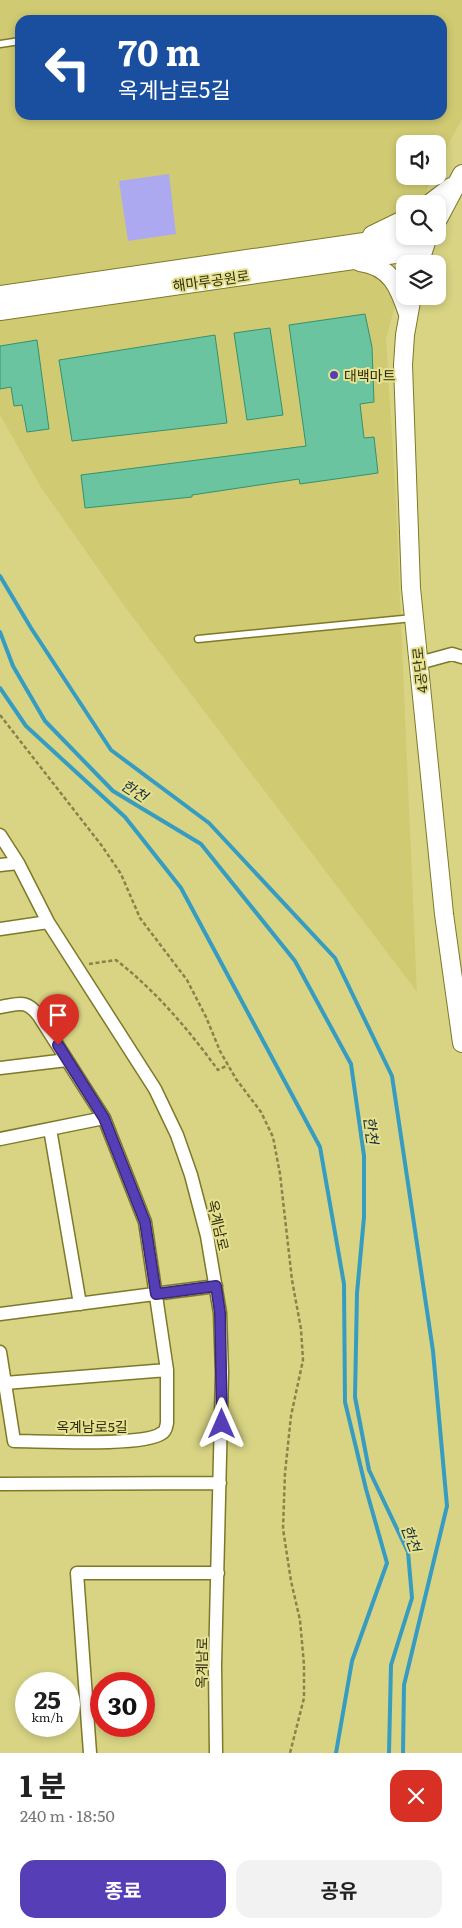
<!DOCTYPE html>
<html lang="ko">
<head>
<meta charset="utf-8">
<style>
	body { margin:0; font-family:Literata,"Noto Sans KR",serif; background:#f2f2f2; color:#222; height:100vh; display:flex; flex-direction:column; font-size:19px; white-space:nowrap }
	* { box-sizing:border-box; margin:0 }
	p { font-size:16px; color:#767676 }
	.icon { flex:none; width:28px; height:28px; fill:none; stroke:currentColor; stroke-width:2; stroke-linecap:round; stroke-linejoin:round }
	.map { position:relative; height:1753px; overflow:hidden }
	.sheet { display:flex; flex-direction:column; background:#fff; flex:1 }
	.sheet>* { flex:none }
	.banner { position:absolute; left:15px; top:15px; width:432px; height:105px; border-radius:15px; box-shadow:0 2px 8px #0003; background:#1a4fa0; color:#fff; overflow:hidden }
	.buttons { position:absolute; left:396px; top:135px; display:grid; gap:10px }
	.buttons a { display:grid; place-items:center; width:50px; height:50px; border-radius:10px; background:#fff; box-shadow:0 2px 8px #0003; font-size:25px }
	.speed { position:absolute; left:15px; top:1672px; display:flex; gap:10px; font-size:25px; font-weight:700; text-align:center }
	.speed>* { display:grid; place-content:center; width:65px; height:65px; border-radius:50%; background:#fff; box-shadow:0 2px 8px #0003; line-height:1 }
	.speed small { font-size:12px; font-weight:400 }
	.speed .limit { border:8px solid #d22; background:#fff; color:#111 }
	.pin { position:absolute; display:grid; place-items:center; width:42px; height:42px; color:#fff; margin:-51px -21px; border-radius:50% 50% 50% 0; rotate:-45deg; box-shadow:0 0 5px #0007 }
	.pin .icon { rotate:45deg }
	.me { position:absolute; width:55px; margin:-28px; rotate:0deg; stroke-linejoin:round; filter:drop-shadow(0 0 4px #0008) }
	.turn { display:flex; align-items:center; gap:18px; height:105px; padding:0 20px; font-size:22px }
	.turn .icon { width:65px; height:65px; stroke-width:2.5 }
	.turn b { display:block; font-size:35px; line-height:42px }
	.round { display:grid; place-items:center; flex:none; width:52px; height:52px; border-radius:15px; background:#f2f2f2 }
	.summary { display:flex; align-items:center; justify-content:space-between; height:85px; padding:0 20px }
	h1 { font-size:30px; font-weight:700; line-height:38px }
	.primary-button { display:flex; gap:10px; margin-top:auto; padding:10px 20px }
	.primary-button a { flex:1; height:58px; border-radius:15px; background:#563fb6; color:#fff; font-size:20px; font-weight:700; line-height:58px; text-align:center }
	.primary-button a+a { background:#f2f2f2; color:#222 }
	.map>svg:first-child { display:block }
	.built { fill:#d0cb72; fill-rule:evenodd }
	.green { fill:#ada9f0 }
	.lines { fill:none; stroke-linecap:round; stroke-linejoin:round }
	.stream { stroke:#369cc1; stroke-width:4 }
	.building { fill:#6ac4a0; stroke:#349170 }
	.lane-casing { stroke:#7e7927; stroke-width:9 }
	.street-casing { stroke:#7e7927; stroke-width:15 }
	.secondary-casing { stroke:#7e7927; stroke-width:20 }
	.path { stroke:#87844a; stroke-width:2.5; stroke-dasharray:4 2.5; stroke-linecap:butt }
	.lane { stroke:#fff; stroke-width:6 }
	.street { stroke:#fff; stroke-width:12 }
	.secondary { stroke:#fff; stroke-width:18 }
	.route-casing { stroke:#382976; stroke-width:12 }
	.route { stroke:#563fb6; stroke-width:9 }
	.poi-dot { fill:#563fb6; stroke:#e5e191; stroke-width:2 }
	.labels { text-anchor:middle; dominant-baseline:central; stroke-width:4; stroke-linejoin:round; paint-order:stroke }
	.street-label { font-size:14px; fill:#302e0c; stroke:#e5e191 }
	.poi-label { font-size:14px; fill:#302e0c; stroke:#e5e191; text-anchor:start }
	.water-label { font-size:15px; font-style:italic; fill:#1a3039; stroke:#e5e191 }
</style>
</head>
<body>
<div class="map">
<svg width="462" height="1753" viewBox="0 0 462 1753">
	<rect width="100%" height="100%" fill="#d8d484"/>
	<!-- built -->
	<path class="built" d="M0,0H462V119L438,164V144H405V176H431L423,204H405V236H414L407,264H405V270L386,339L395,482L417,992L125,607L40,486L0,415ZM20,20H442V115H20Z"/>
	<!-- green -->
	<path class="green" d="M169,174L176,234L128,241L119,181Z"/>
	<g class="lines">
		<!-- stream -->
		<path class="stream" d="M0,576L31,628L111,750L209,823L335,958L392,1076L433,1351L447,1506L404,1685L403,1753
			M0,632L13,666L45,721L113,791L201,844L295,961L351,1064L364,1156V1217L357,1293L355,1397L369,1470L408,1552L412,1598L391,1665L389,1753
			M0,688L26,726L125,817L181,888L320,1147L344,1284L345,1402L366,1489L387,1563L352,1661L336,1753"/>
	</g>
	<!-- building -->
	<path class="building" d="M365,314L372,347L374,402L360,404L364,438L374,437L378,473L300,484L299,479L192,495V497L85,508L81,475L306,446L289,325Z
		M270,328L283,415L247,420L234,333Z
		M215,335L227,423L72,441L59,360Z
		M37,340L49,429L27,432L22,405L14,406L11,387L0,389V346Z"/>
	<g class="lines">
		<!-- lane casing -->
		<g class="lane-casing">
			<path id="lane" d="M0,44L20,41
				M198,639L413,618"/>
		</g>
		<!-- street casing -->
		<g class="street-casing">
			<path id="street" d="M419,663L452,654L462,657
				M0,835L18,863L48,922L155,1089L177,1135L191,1175L207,1236L220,1313L222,1373L215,1665L216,1753
				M0,865L18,863
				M0,929L48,922
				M0,1007C20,1004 26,999 39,1016L104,1118L145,1222L167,1370V1423C166,1427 166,1431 162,1433C145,1447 41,1441 14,1441L0,1352
				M0,1068L67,1060
				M50,1129L80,1304
				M0,1139L104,1118
				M0,1314L216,1286
				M5,1383L167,1370
				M0,1484L220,1483
				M90,1753L77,1573H218"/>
		</g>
		<!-- secondary casing -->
		<g class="secondary-casing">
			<path id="secondary" d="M429,204L451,187
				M438,219L462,174
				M372,235L405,219
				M360,262C391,266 399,287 408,314
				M419,264L428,236
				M0,295L405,236
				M412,296L405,335L403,365L411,588L444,914L462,1043
				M0,311L423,250"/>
		</g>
		<!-- path -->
		<path class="path" d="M0,715L102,846L121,874L140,918L187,980L206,1017L220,1051L236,1079L261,1112L273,1137L280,1174L292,1280L301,1329L303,1360L291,1416L285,1473L283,1529L291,1581L300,1620L304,1665V1698L290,1753
			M89,964L116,960C156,991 188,1029 218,1070L228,1065"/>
		<!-- lane -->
		<use href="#lane" class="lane"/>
		<!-- street -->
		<use href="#street" class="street"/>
		<!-- secondary -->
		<use href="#secondary" class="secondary"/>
	</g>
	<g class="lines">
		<!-- route casing -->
		<g class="route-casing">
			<path id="route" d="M58,1045L104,1118L145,1222L156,1294L216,1286L220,1313L222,1424"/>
		</g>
		<!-- route -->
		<use href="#route" class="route"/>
	</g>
	<!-- markers -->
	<circle class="poi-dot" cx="334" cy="375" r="5"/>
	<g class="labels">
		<!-- street labels -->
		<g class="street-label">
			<text transform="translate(211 280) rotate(-8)">해마루공원로</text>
			<text transform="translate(419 670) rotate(-96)">4공단로</text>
			<text transform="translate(219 1225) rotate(77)">옥계남로</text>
			<text x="92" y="1426">옥계남로5길</text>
			<text transform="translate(201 1663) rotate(-89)">옥계남로</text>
		</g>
		<!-- poi labels -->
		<g class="poi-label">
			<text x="344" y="375">대백마트</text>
		</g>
		<!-- water labels -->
		<g class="water-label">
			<text transform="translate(135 790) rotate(32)">한천</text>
			<text transform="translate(372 1130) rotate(82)">한천</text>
			<text transform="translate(412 1538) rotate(69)">한천</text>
		</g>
	</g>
</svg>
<div class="buttons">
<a><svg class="icon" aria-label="sound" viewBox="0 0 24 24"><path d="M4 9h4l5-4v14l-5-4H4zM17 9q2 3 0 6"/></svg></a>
<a><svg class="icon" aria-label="search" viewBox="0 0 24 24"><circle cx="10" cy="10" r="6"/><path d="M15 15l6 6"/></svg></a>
<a><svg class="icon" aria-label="layers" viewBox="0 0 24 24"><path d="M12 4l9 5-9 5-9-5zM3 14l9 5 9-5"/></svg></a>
</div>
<div class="speed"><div>25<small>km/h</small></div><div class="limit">30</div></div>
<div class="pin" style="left:58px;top:1045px;background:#d93025"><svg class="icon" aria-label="arrive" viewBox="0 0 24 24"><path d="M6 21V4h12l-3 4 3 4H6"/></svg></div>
<svg class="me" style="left:222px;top:1424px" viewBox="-20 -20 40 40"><path d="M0-17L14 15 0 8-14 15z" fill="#563fb6" stroke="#fff" stroke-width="4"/></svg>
<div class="banner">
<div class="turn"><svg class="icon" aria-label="left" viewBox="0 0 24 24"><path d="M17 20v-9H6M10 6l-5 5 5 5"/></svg><div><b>70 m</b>옥계남로5길</div></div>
</div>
</div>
<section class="sheet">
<div class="summary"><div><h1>1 분</h1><p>240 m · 18:50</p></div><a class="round" style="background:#d93025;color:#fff"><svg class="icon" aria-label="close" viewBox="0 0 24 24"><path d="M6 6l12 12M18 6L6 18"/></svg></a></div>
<div class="primary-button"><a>종료</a><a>공유</a></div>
</section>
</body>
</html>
